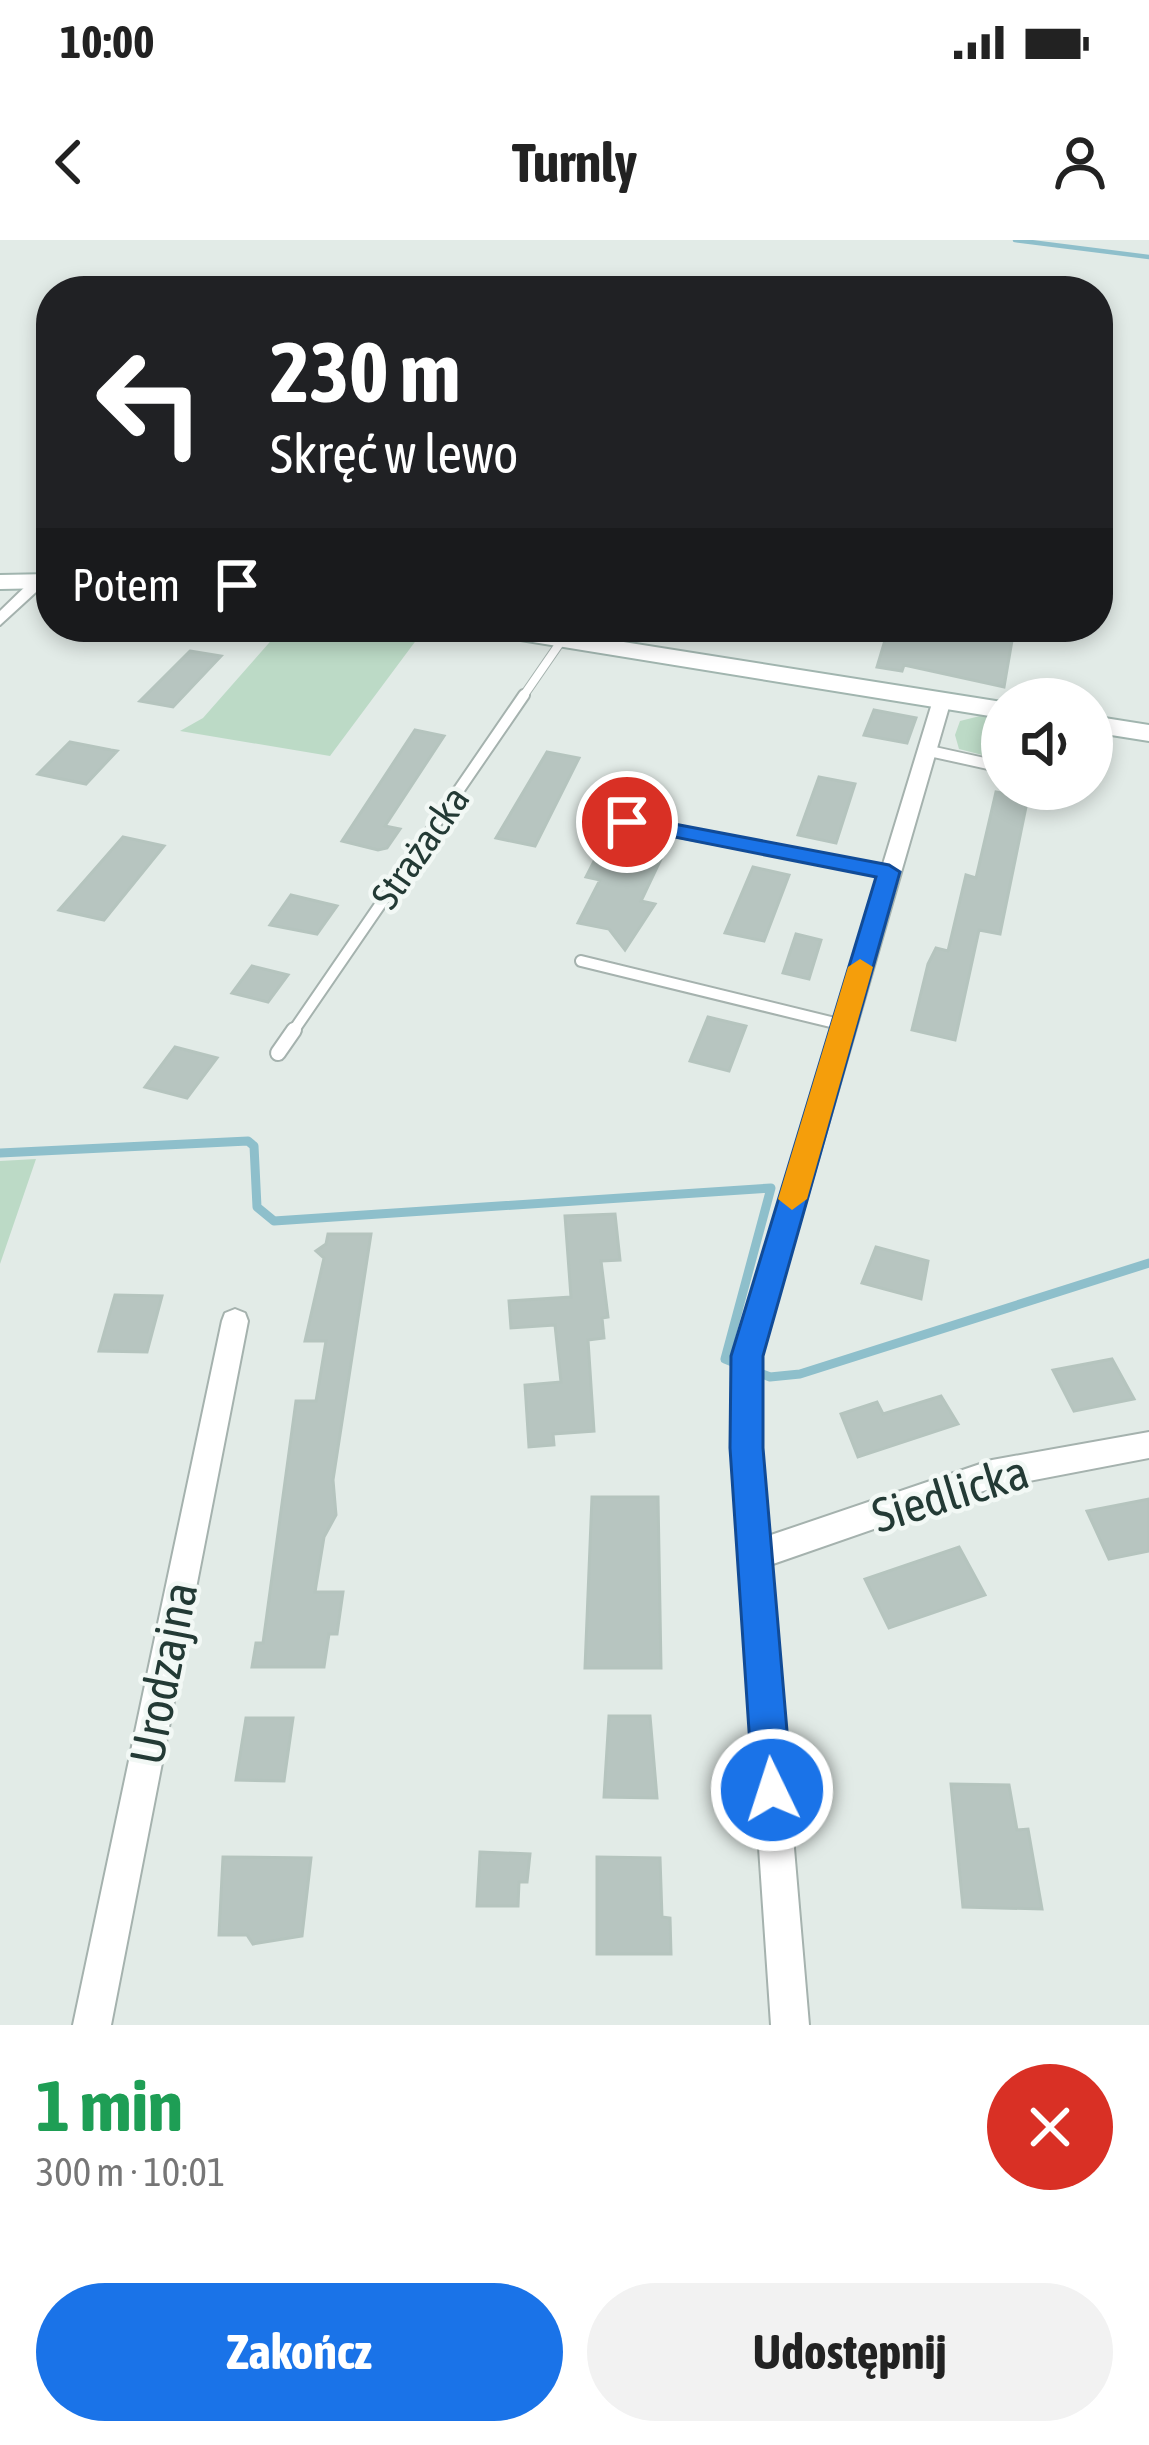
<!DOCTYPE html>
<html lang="pl">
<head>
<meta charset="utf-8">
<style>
	body { margin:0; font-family:"Asap Condensed",sans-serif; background:#f2f2f2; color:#222; height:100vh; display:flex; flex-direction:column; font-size:45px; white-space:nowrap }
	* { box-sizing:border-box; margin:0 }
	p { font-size:39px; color:#767676 }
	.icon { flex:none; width:66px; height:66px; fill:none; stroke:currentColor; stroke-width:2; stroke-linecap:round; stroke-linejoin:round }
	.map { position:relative; height:1785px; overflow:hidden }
	.side { display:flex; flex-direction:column; background:#fff; flex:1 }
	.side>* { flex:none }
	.hud { position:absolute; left:36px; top:36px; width:1077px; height:366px; border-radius:48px; box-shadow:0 6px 18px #0003; background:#202124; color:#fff; overflow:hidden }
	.controls { position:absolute; left:981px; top:438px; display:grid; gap:24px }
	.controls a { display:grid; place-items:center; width:132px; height:132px; border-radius:50%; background:#fff; box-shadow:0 6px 18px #0003; font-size:60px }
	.pin { position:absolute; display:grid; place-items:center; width:102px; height:102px; color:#fff; margin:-51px; border:6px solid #fff; border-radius:50%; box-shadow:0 3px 12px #0007 }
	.me { position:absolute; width:132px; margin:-66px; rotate:356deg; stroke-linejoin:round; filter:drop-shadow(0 0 9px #0008) }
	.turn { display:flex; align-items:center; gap:42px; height:252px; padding:0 36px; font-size:54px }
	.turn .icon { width:156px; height:156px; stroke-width:2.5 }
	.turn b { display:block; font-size:84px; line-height:102px }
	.then { display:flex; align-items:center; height:114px; padding:0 36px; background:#0003; gap:24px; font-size:45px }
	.round { display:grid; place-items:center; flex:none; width:126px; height:126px; border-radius:63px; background:#f2f2f2 }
	.summary { display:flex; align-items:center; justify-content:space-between; height:204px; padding:0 36px }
	h1 { font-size:72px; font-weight:700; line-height:90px; color:#1e9e55 }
	.cta { display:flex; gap:24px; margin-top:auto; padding:24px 36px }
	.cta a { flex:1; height:138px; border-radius:72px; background:#1a73e8; color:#fff; font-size:48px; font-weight:700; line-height:138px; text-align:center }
	.cta a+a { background:#f2f2f2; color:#222 }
	.status { display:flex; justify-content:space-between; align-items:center; height:84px; padding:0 60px; background:#fff; direction:ltr }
	.status svg { height:33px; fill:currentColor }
	header { display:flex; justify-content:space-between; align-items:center; height:156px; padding:0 36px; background:#fff; font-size:54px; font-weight:700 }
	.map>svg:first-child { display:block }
	.green { fill:#bcdac6 }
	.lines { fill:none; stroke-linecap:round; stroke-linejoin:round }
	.stream-far1 { stroke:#8ebfcb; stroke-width:4.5 }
	.stream { stroke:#8ebfcb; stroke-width:9 }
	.building { fill:#b7c5c0; stroke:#b5c4be; stroke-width:3 }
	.lane-far2-casing { stroke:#a5b2ae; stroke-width:10 }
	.lane-far1-casing { stroke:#a5b2ae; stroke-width:14 }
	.lane-casing { stroke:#a5b2ae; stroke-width:18 }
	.street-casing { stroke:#a5b2ae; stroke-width:4 }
	.secondary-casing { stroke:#a1b5af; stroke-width:4 }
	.lane-far2 { stroke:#fff; stroke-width:8 }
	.lane-far1 { stroke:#fff; stroke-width:10 }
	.lane { stroke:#fff; stroke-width:14 }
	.street { fill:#fff; fill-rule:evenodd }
	.secondary { fill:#fff; fill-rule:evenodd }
	.route { fill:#1a73e8; stroke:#114b97; stroke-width:3 }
	.slow { fill:#f59e0b }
	.labels { text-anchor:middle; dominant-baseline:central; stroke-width:9; stroke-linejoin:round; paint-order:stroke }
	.street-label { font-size:39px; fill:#233a35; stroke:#f2f8f5 }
	.near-street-label { font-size:48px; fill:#233a35; stroke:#f2f8f5 }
</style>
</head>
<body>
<div class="status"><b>10:00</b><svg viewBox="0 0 49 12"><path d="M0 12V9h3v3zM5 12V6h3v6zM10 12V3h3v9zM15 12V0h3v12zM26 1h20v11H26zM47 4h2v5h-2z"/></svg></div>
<header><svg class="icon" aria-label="back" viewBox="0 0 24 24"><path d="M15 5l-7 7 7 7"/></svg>Turnly<svg class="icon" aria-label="person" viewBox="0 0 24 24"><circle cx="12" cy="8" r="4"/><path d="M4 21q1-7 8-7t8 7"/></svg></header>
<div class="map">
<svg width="1149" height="1785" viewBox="0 0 1149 1785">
	<rect width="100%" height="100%" fill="#e2ebe7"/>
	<!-- green -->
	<path class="green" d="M283,387H426L330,516L180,491L203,478Z
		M980,476L1002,479V520L959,509L955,495L960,481Z
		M36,919L0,1024V921Z"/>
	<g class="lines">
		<!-- stream-far1 -->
		<path class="stream-far1" d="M1015,0L1149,17"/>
		<!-- stream -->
		<path class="stream" d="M0,913L248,901L254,906L257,967L274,981L771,948L725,1119L770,1137L800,1134L1149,1023"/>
	</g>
	<!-- building -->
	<path class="building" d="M889,387L1014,389L1004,447L904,425L902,431L877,427Z
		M190,411L221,416L173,467L140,461Z
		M874,470L916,478L907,503L864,495Z
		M415,490L444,496L385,586L400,589L387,608L378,610L342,601Z
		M70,502L111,510L117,511L86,544L38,534Z
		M547,512L579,518L535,606L496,598Z
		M819,537L855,544L836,603L798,595Z
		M996,552L1028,557L1000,694L979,690L955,800L912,790L928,724L936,708L948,711L966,635L976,638Z
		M123,597L164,606L104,680L59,670Z
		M605,600L658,610L655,617L661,619L641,661L655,664L625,710L609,689L578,683L600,640L586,637Z
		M753,627L789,635L764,701L725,693Z
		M291,655L337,666L317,694L270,685Z
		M796,694L821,700L809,739L783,733Z
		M252,726L288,735L268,762L232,753Z
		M708,777L746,786L729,831L690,821Z
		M175,807L217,818L187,858L145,847Z
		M615,974L620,1020L601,1021L608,1077L602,1078L604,1098L588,1100L594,1191L553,1194L554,1205L529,1207L525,1145L561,1142L555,1085L511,1088L509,1061L571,1057L565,976Z
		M328,994H371L333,1240L336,1275L324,1297L315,1352H343L337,1394H329L324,1427H252L256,1403H263L296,1161H316L326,1101H305L324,1018L316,1011L326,1004Z
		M876,1007L928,1021L921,1059L862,1043Z
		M115,1055L162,1056L147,1112L99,1111Z
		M1112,1119L1134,1159L1074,1171L1053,1130Z
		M941,1156L958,1184L858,1217L841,1174L877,1162L883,1174Z
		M592,1257H658L661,1428H585Z
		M1149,1259V1311L1109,1319L1087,1271Z
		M959,1307L985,1355L889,1388L865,1339Z
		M609,1476H650L657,1558L604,1557Z
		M246,1478H293L284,1541L236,1540Z
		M951,1544L1009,1545L1017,1590L1028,1589L1042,1669L963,1667Z
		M480,1612L530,1614L527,1642H519L518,1666H477Z
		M223,1617L311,1618L302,1696L253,1704L247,1695H219Z
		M597,1617L660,1618L662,1677L670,1678L671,1714H597Z"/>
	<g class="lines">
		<!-- lane-far2 casing -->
		<g class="lane-far2-casing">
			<path id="lane-far2" d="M522,458L562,400"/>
		</g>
		<!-- lane-far1 casing -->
		<g class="lane-far1-casing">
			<path id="lane-far1" d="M925,510L1002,527
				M1092,525L1100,485
				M627,582L889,632
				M581,721L843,785
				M292,793L524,455"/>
		</g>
		<!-- lane casing -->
		<g class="lane-casing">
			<path id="lane" d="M278,813L294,790"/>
		</g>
		<!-- street casing -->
		<g class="street-casing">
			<path id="street" d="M33,339L47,342L0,385V371Z
				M942,455L951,460L761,1116L760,1208L768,1296L992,1220L1149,1192V1218L992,1248L770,1325L809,1785H771L732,1208L733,1116L933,460Z
				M235,1069L245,1073L248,1081L111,1785H73L222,1081L225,1073Z"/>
		</g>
		<!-- secondary casing -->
		<g class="secondary-casing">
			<path id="secondary" d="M51,334V348L0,349V335Z
				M471,387H529L1002,462V478L483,394Z
				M1092,476L1149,485V501L1092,492Z"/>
		</g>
		<!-- lane-far2 -->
		<use href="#lane-far2" class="lane-far2"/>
		<!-- lane-far1 -->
		<use href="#lane-far1" class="lane-far1"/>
		<!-- lane -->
		<use href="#lane" class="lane"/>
		<!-- street -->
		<use href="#street" class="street"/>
		<!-- secondary -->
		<use href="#secondary" class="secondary"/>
	</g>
	<!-- route -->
	<path class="route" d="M627,575L889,625L900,632L763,1116V1208L792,1550L786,1564L772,1570L758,1564L753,1550L730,1208L731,1116L876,637L619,586L616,582Z"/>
	<!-- slow -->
	<path class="slow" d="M860,719L873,727L807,959L792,970L778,959L848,727Z"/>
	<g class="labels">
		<!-- street labels -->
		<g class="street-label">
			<text transform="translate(420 607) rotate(-55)">Strażacka</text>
		</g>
		<!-- near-street labels -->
		<g class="near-street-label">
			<text transform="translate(950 1253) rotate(-17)">Siedlicka</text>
			<text transform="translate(163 1433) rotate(-79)">Urodzajna</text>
		</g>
	</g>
</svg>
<div class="controls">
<a><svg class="icon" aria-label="sound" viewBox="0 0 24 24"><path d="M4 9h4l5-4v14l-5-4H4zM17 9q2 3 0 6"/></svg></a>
</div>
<div class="pin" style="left:627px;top:582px;background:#d93025"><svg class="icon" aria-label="arrive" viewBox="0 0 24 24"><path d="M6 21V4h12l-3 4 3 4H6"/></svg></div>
<svg class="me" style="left:772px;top:1550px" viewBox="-20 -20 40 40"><circle r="17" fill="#1a73e8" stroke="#fff" stroke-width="3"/><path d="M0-11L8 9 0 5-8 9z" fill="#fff"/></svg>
<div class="hud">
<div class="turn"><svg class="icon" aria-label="left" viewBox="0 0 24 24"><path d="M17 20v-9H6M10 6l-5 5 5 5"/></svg><div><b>230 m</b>Skręć w lewo</div></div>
<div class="then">Potem<svg class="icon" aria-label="arrive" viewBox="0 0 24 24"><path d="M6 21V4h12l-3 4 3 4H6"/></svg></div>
</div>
</div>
<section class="side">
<div class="summary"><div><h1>1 min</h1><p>300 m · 10:01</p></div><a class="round" style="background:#d93025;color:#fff"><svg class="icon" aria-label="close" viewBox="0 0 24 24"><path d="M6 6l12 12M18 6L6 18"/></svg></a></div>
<div class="cta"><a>Zakończ</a><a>Udostępnij</a></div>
</section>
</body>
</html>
